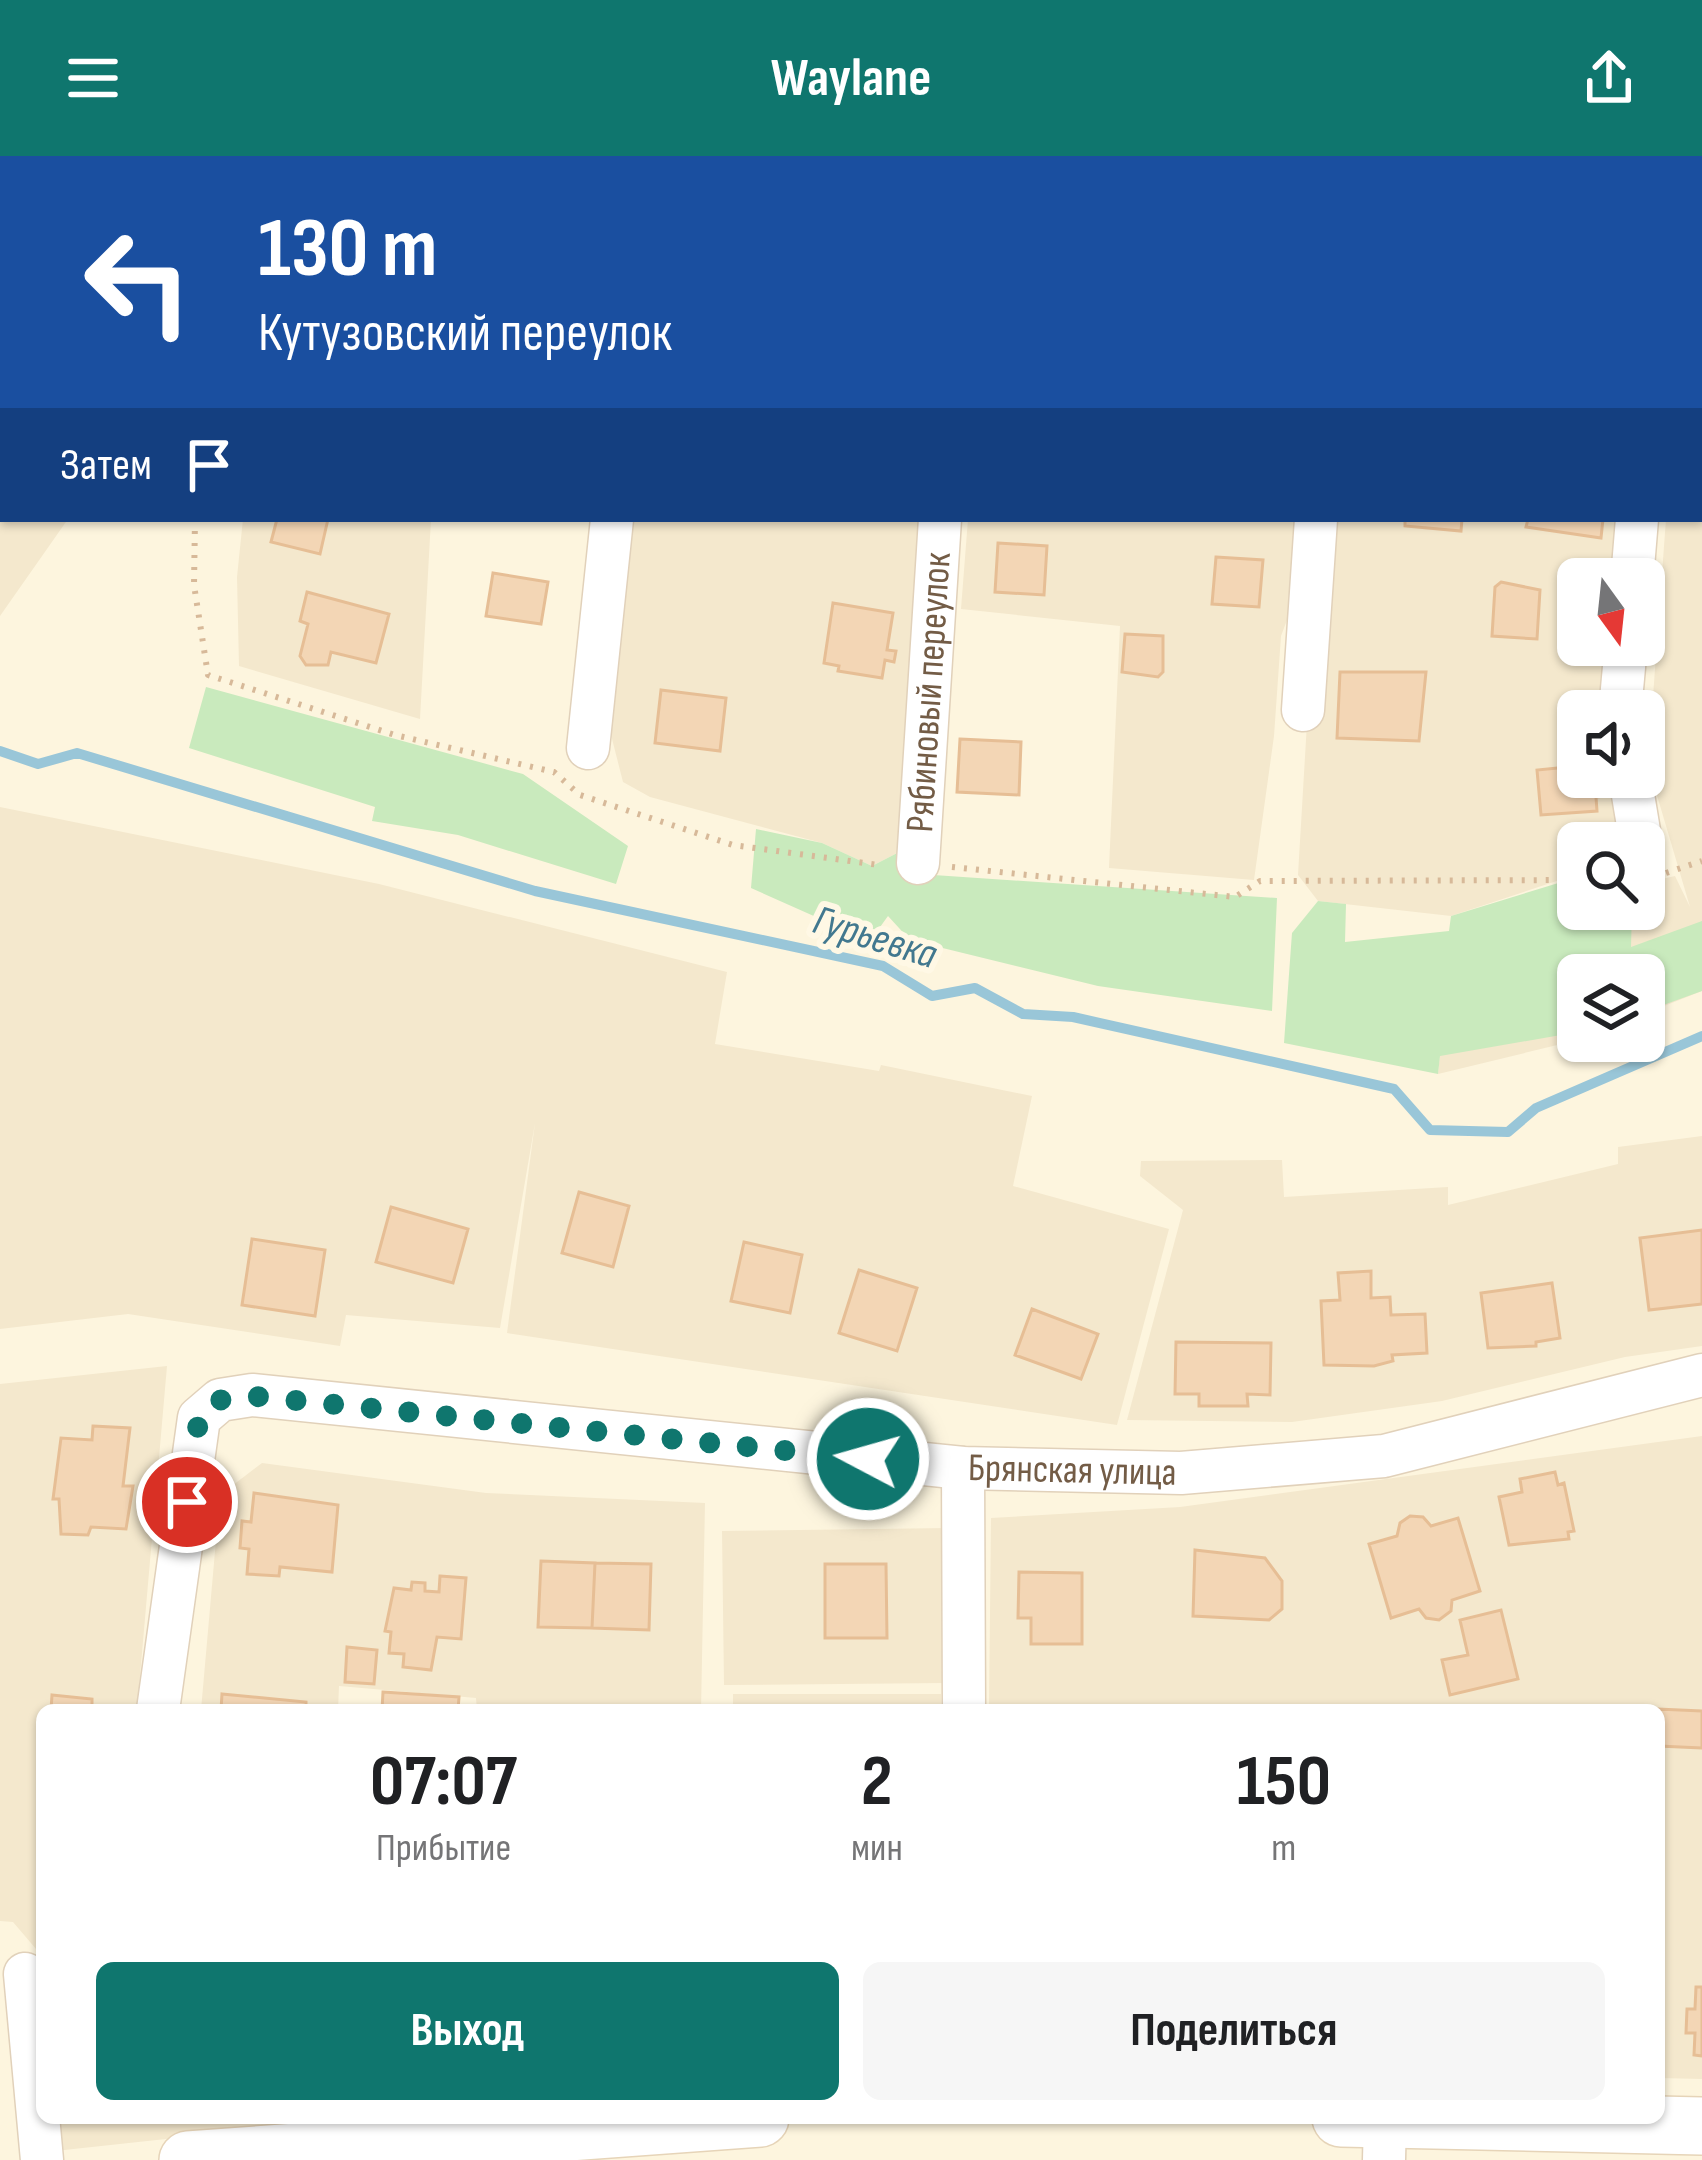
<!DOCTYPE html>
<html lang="ru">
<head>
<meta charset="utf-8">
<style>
	body { margin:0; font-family:"Sofia Sans Condensed",sans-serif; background:#f6f6f6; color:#202124; height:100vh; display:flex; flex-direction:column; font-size:45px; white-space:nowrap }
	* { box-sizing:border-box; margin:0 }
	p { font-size:39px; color:#757577 }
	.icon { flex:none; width:66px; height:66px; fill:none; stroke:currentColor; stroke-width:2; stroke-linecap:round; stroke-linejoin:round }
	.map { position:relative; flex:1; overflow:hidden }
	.sheet { position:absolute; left:36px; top:1548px; width:1629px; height:420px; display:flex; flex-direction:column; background:#fff; border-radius:18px; box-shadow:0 3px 9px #0004 }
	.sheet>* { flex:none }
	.guide { position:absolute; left:0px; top:0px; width:1704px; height:366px; box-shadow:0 3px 9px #0004; background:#1a4fa0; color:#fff; overflow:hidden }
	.needle { width:78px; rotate:165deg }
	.controls { position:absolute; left:1557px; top:402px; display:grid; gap:24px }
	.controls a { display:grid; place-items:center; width:108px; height:108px; border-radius:18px; background:#fff; box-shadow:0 3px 9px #0004; font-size:60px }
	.pin { position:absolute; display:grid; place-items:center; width:102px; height:102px; color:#fff; margin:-51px; border:6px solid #fff; border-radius:50%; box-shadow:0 3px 12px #0007 }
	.me { position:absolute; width:132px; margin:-66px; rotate:276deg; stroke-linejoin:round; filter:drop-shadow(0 0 9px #0008) }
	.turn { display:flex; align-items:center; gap:42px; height:252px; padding:0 60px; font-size:54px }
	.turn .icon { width:156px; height:156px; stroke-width:2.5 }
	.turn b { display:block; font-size:84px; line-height:102px }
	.then { display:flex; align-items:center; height:114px; padding:0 60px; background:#0003; gap:24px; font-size:45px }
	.eta { display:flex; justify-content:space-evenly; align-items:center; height:204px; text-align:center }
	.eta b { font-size:72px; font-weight:700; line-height:84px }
	.cta { display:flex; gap:24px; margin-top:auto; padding:24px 60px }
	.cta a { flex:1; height:138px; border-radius:18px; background:#0f766e; color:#fff; font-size:48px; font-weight:700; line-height:138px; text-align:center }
	.cta a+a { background:#f6f6f6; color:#202124 }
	header { display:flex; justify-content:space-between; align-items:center; height:156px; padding:0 60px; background:#0f766e; color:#fff; font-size:54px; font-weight:700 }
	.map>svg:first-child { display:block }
	.residential { fill:#f4e8cd }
	.green { fill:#c9eabd }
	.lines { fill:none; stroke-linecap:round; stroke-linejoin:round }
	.stream { stroke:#99c6d8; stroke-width:10 }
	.building { fill:#f3d6b5; stroke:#e6be95; stroke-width:3 }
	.street-casing { stroke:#e1d1ba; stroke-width:45 }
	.secondary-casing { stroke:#e6d4b8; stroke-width:60 }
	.path { stroke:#d7b999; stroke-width:6; stroke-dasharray:3 9; stroke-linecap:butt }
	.street { stroke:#fff; stroke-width:42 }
	.secondary { stroke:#fff; stroke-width:57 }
	.route { stroke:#0f766e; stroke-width:21; stroke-dasharray:0 37.8 }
	.labels { text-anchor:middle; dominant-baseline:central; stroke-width:12; stroke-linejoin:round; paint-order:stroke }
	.street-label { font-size:39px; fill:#735c46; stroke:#fff8e5 }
	.water-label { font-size:42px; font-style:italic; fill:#42788f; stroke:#fff8e5 }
</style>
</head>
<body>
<header><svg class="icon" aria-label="menu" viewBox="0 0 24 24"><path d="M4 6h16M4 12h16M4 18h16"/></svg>Waylane<svg class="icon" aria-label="share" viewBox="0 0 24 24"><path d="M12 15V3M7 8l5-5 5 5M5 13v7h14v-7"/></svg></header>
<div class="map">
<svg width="1702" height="2004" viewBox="0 0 1702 2004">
	<rect width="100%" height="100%" fill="#fdf5de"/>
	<!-- residential -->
	<path class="residential" d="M302,0H622L302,3Z
		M992,0H1322L991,3Z
		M0,24H3V363H68L0,460Z
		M1702,293V835L1644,858V819H1578V884L1438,918L1446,839L1622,753H1644V727L1675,720L1690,751L1648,609L1666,363H1701Z
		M243,363H431L420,563L239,510L237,421Z
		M626,363H943L909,691L872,710L822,687L650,641L623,626L609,571Z
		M968,363H1638L1633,423H1578V489H1629L1625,555H1578V621H1628L1632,687H1578V718L1451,760L1318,745L1298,719L1318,381L1281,480L1274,580L1254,724L1109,712L1120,470L961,453Z
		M0,651L379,728L727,816L715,888L879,915L881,909L1032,940L1013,1030L1169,1073L1117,1269L507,1177L535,967L500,1172L346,1159L340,1190L128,1158L0,1173Z
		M1702,980V1190L1625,1201L1442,1245L1292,1266L1127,1264L1183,1054L1140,1020L1141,1005L1282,1004L1284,1041L1448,1031V1049L1618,1008V991Z
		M167,1210L137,1554H42V1800L13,1766L0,1765V1228Z
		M1702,1280V1923L1659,1922V1554H989L991,1362L1180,1351Z
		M262,1307L486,1337L705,1347L701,1554H477L476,1542L339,1530L338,1554H201L220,1339Z
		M948,1372L945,1527L724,1529L722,1375Z
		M733,1538H941V1554H733Z
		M53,1962H359L55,1995Z"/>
	<!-- green -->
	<path class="green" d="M206,531L523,618L628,690L616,728L458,679L372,665L375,651L189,592Z
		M756,673L822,687L872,710L909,691L919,718L1277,742L1272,855L1098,830L910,784L888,760L870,785L751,732Z
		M1578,721V753H1632L1631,791L1702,765V835L1644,856V819H1578V876L1440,900L1438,918L1284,887L1292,777L1318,745L1346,748L1345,786L1449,775L1451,760Z"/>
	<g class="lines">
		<!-- stream -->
		<path class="stream" d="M0,595L38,608L77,597L535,735L883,810L932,840L975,832L1023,858L1073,861L1394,933L1430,974L1508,976L1536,952L1702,880"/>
	</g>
	<!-- building -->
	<path class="building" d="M277,363H328L320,398L271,386Z
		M1405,363H1462L1461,375L1405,370Z
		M1528,363H1603L1601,382L1526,371Z
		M998,387L1047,390L1044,439L995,436Z
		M1216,401L1263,404L1259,451L1212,448Z
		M493,417L548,426L541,468L486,460Z
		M1501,426L1540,434L1537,483L1492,480L1495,431Z
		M307,436L389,458L376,507L331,496L328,509H306L300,500L308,468L300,465Z
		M833,447L893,457L887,494L896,495L894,506L885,504L882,522L838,515L839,510L824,507Z
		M1125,478L1163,480V516L1158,521L1122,516Z
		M1340,516H1426L1419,585L1337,582Z
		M661,534L726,542L720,595L655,587Z
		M960,583L1021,586L1019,639L957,636Z
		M1578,610V621L1604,627L1606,640L1596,641L1597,655L1541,659L1537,614Z
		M579,1036L629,1050L613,1111L562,1097Z
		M391,1051L468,1073L453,1127L376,1106Z
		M1702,1074V1148L1649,1154L1640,1082Z
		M252,1083L325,1094L315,1160L242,1149Z
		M744,1086L802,1099L790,1157L731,1145Z
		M859,1114L917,1132L897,1195L839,1177Z
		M1371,1115V1142L1390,1141L1391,1159L1425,1158L1427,1197L1392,1199L1393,1205L1374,1210L1324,1209L1321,1145L1340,1144L1338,1117Z
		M1552,1127L1560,1182L1536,1186V1190L1488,1192L1481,1137Z
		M1032,1153L1098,1178L1081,1223L1015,1199Z
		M1176,1186L1271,1187L1270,1239L1247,1238L1248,1250H1199V1238H1175Z
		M93,1270L130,1272L123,1330H133L126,1373L91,1371L88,1379L61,1378L59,1343H53L61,1282L92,1284Z
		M1555,1316L1558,1329L1564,1327L1574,1375L1568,1376L1569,1383L1509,1389L1499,1341L1522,1336L1520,1323Z
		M254,1337L338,1349L332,1416L280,1411L279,1420L247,1418L249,1393L240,1392L242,1365L251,1366Z
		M1410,1360L1423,1361L1431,1370L1458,1362L1480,1435L1452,1444L1451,1455L1439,1464L1426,1462L1419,1453L1391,1462L1369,1388L1397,1380L1400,1367Z
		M1195,1394L1265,1402L1282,1425V1453L1269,1464L1193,1460Z
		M541,1405L595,1407L592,1472L538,1471Z
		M595,1407L651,1408L649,1474L592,1472Z
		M825,1408H886L887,1482H825Z
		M1019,1416L1082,1417V1488H1031V1462H1018Z
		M440,1420L466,1422L461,1483L437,1481L431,1514L403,1511L404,1498L389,1497L391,1476L385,1475L394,1432L411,1434L412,1426L425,1427V1435L439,1436Z
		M1501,1454L1518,1523L1450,1539L1442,1504L1468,1499L1460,1464Z
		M347,1491L377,1494L374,1528L345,1526Z
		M383,1536L459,1541L458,1554H382Z
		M222,1538L306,1546V1554H221Z
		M52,1539L92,1543V1552L112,1554H51Z
		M1635,1552L1702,1555V1592L1659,1590V1554Z
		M1696,1831H1702V1900L1694,1899L1695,1877H1686L1687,1853H1695Z"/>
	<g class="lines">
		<!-- street casing -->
		<g class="street-casing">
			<g id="street">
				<path d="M640,3L641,0"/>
				<path d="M976,3L977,0"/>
				<path d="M1353,3L1354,0"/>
				<path d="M1686,3L1687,0"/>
				<path d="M1632,423L1637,363"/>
				<path d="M1303,554L1316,363"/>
				<path d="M1620,555L1626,489"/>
				<path d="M588,592L612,363"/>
				<path d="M1630,621L1641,687"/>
				<path id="s1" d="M918,707L940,363"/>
				<path d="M963,1312L964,1554"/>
				<path id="s2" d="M158,1554L199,1262L220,1244L252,1239L963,1312L1181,1317L1384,1300L1702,1219"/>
				<path d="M25,1818L42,2004"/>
				<path d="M1384,2004L1385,1962"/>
			</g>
		</g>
		<!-- secondary casing -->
		<g class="secondary-casing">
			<path id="secondary" d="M1341,1962L1702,1970
				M188,2004L760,1962"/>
		</g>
		<!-- path -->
		<path class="path" d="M268,3V0
			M195,363L194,429L208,519L395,579L554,616L580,639L733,689L879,709
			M952,711L1235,741L1260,725L1578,724
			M1666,717L1702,705"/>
		<!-- street -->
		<use href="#street" class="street"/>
		<!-- secondary -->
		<use href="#secondary" class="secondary"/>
	</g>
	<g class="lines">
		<!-- route -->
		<path class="route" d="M187,1346L199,1262L220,1244L252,1240L868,1303"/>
	</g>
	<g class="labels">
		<!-- street labels -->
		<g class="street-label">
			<text stroke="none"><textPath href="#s1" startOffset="171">Рябиновый переулок</textPath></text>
			<text stroke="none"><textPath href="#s2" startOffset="1179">Брянская улица</textPath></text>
		</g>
		<!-- water labels -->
		<g class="water-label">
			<text transform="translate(875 782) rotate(17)">Гурьевка</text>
		</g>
	</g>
</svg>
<div class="controls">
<a><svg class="needle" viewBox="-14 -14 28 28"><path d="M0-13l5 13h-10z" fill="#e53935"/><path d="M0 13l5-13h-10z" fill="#757577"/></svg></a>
<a><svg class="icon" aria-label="sound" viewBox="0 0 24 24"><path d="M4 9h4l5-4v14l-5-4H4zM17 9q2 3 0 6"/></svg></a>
<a><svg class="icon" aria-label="search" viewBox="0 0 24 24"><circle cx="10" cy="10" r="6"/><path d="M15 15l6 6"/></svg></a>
<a><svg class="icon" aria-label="layers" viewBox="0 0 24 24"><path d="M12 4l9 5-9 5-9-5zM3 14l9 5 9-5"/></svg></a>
</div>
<div class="pin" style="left:187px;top:1346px;background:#d93025"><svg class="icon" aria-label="arrive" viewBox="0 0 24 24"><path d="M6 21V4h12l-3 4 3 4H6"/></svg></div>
<svg class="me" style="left:868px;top:1303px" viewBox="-20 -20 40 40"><circle r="17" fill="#0f766e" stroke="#fff" stroke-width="3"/><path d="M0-11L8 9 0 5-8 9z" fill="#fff"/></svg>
<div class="guide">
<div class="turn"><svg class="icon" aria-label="left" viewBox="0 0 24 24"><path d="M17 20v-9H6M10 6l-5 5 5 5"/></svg><div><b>130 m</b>Кутузовский переулок</div></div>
<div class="then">Затем<svg class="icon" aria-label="arrive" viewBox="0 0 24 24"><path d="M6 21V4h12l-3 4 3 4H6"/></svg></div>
</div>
<section class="sheet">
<div class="eta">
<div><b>07:07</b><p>Прибытие</p></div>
<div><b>2</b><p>мин</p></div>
<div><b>150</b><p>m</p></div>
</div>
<div class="cta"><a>Выход</a><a>Поделиться</a></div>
</section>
</div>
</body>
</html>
